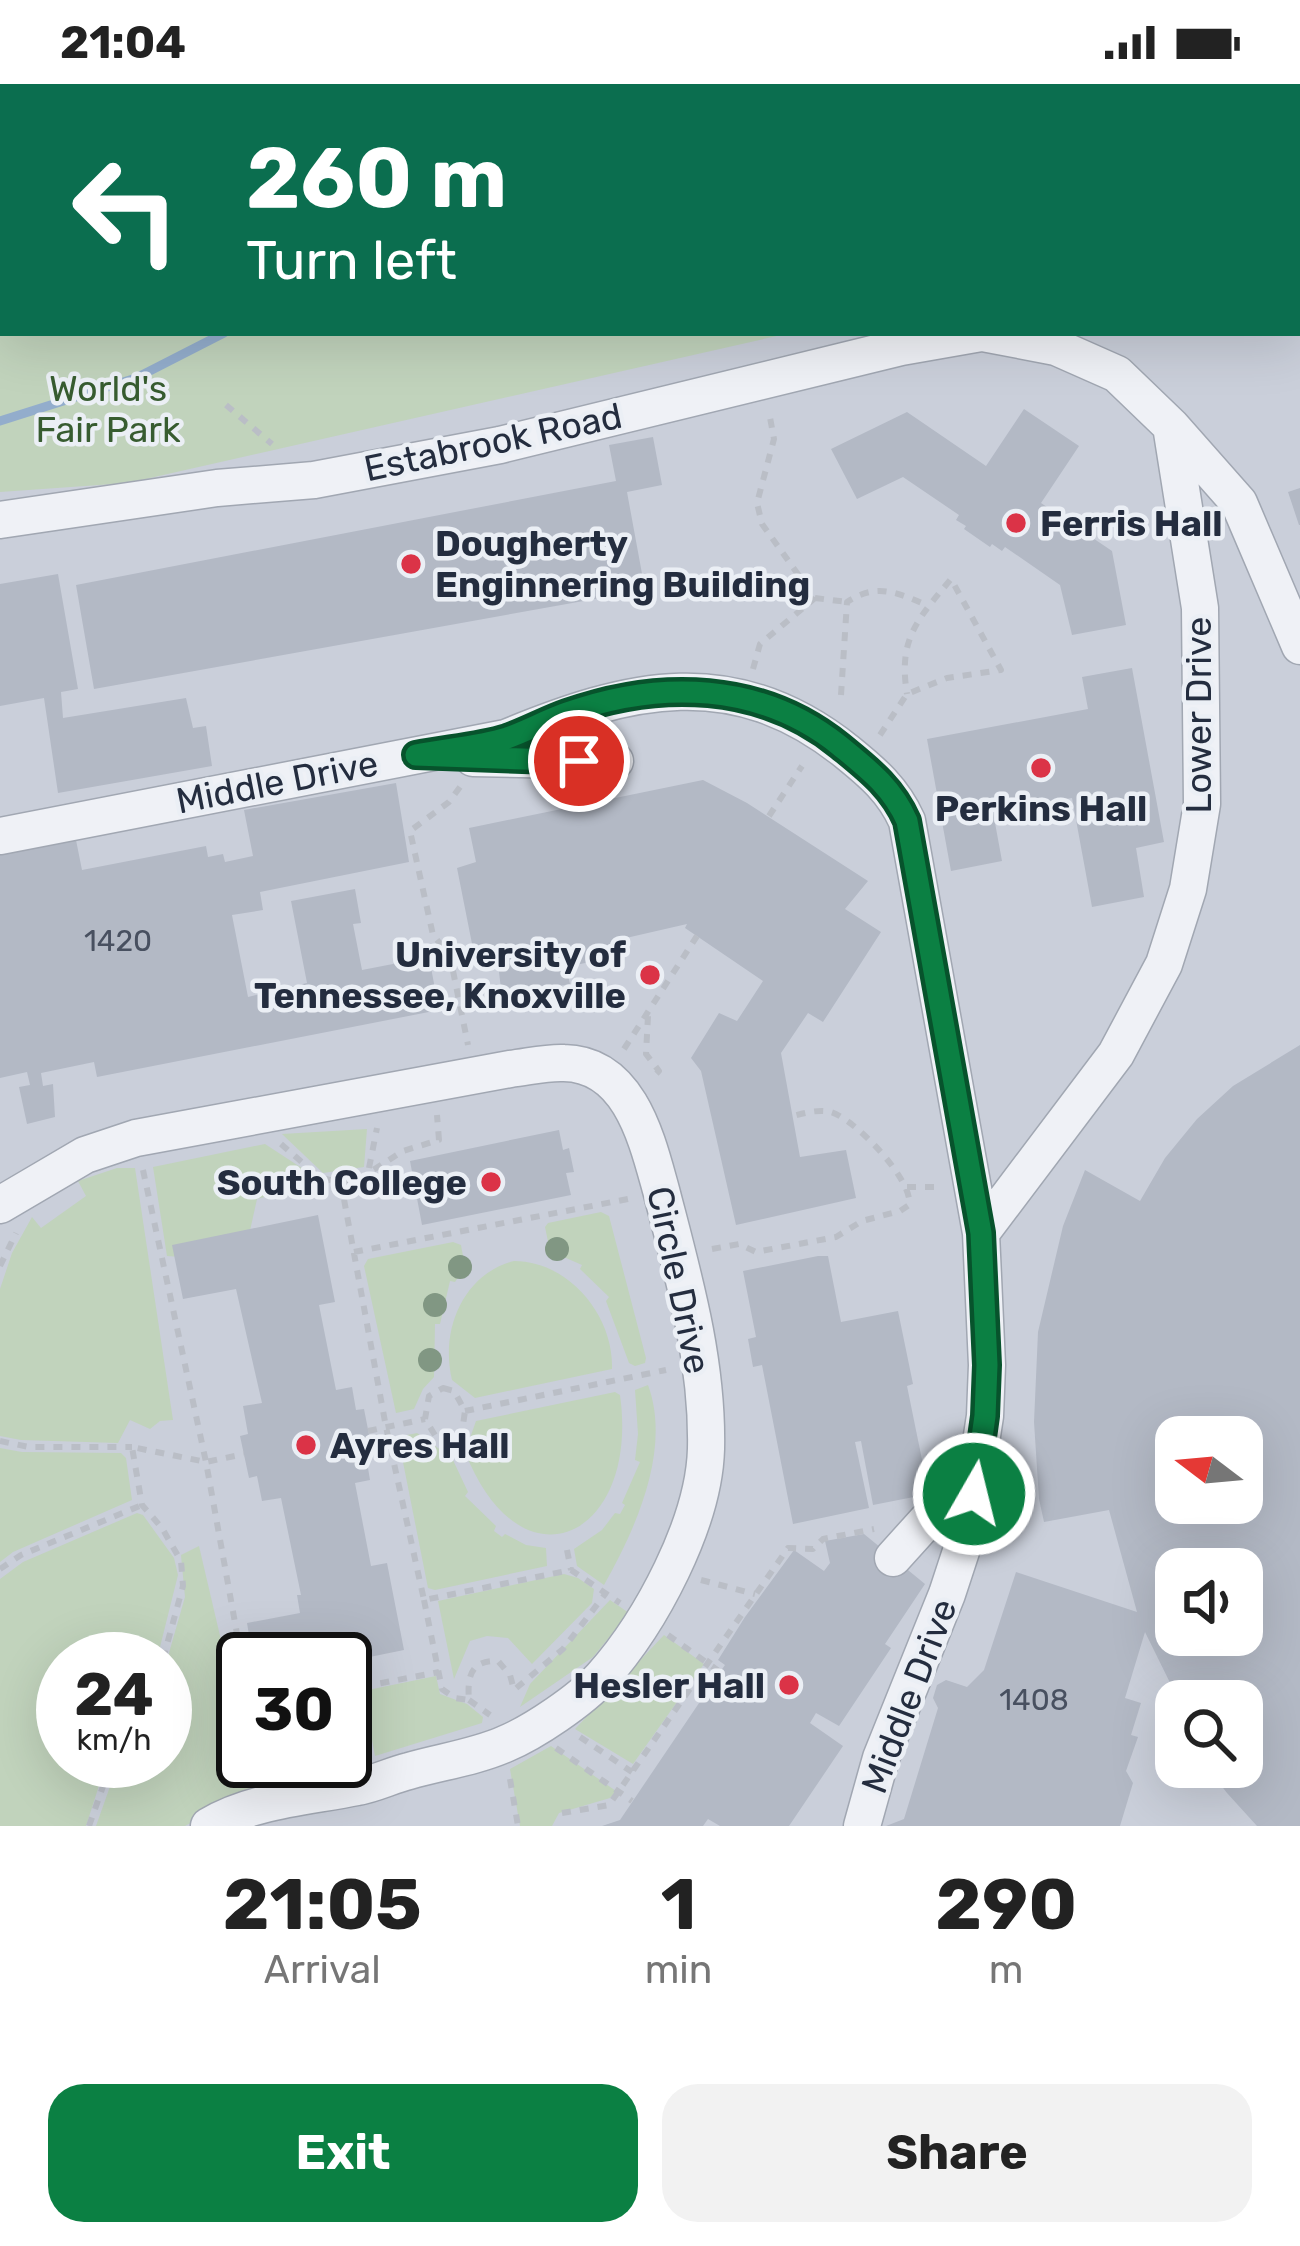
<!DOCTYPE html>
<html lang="en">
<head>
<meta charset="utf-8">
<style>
	body { margin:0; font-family:Rubik,sans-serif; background:#f2f2f2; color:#222; height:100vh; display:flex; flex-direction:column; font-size:45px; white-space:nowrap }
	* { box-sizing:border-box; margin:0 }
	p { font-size:39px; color:#767676 }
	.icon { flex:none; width:66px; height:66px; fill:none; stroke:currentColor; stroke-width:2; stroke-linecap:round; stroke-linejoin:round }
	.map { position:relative; height:1742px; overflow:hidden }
	.drawer { display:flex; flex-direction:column; background:#fff; flex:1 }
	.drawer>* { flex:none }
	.top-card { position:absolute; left:0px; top:0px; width:1302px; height:252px; box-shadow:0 12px 48px #0002; background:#0b6e4f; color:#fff; overflow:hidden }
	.needle { width:78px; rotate:286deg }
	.tools { position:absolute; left:1155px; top:1332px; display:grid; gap:24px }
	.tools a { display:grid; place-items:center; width:108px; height:108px; border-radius:24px; background:#fff; box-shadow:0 12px 48px #0002; font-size:60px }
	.speed { position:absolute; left:36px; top:1548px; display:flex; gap:24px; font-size:60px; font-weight:700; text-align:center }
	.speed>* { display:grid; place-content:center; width:156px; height:156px; border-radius:50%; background:#fff; box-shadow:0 12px 48px #0002; line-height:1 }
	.speed small { font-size:30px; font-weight:400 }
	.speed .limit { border:6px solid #111; border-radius:18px; background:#fff; color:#111 }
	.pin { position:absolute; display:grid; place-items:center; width:102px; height:102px; color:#fff; margin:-51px; border:6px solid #fff; border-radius:50%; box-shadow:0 3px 12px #0007 }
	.me { position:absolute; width:132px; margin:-66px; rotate:8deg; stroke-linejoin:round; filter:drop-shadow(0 0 9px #0008) }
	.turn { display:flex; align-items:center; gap:42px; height:252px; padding:0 48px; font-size:54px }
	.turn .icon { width:156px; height:156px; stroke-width:2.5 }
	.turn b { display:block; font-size:84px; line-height:102px }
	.eta { display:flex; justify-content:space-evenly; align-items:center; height:204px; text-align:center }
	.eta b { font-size:72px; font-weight:700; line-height:84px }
	.cta { display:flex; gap:24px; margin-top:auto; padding:24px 48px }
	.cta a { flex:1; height:138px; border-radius:36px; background:#0b8043; color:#fff; font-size:48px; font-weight:700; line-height:138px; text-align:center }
	.cta a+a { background:#f2f2f2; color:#222 }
	.status { display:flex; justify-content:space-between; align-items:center; height:84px; padding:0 60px; background:#fff; direction:ltr }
	.status svg { height:33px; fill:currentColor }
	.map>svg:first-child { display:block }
	.built { fill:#cacfda; fill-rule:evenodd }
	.green { fill:#c1d3bc }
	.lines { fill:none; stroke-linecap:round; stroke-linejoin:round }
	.stream { stroke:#93adcc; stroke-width:9 }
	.building { fill:#b3b9c5; fill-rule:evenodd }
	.minor-casing { stroke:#a1a7b2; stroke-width:39 }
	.path { stroke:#babec6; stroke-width:6; stroke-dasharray:9 9; stroke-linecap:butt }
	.minor { stroke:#eff1f6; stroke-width:36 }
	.path-bridge { stroke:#babec6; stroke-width:6; stroke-dasharray:9 9; stroke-linecap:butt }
	.tree { fill:#819783 }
	.route-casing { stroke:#07532c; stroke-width:30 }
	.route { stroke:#0b8043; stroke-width:21 }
	.poi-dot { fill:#db3347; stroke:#ebeff5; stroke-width:4.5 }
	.labels { text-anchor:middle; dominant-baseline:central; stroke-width:9; stroke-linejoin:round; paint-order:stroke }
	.number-label { font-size:30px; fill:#485060 }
	.park-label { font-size:36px; fill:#375c30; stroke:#ebeff5 }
	.street-label { font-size:36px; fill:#242d3f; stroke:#ebeff5 }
	.poi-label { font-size:36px; font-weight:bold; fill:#242d3f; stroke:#ebeff5; text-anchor:start }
</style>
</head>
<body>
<div class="status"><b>21:04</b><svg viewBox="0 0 49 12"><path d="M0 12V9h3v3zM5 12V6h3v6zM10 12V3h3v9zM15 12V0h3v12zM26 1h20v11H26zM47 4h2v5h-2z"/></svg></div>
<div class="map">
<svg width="1300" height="1742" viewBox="0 0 1300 1742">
	<rect width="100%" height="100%" fill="#dce0e8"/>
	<!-- built -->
	<path class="built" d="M0,0H1300V1742H0ZM3,3H1299V249H3ZM1176,1353H1242V1419H1176ZM1176,1485H1242V1551H1176ZM63,1575H165V1677H63ZM243,1575H345V1677H243ZM1176,1617H1242V1683H1176Z"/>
	<!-- green -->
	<path class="green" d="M0,0H1300V105L1299,3H3V249H790L128,399L0,408Z
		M367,1045L364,1083L323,1089L282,1050Z
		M265,1060L314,1092L313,1100L257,1115L245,1169L208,1175L167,1172L153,1083Z
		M117,1084H135L173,1336L160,1337L150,1345L130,1336L118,1359L21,1356L0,1352V1205L12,1169L32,1133L41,1144L86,1112L78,1097Z
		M601,1128L609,1132L646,1274L645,1279L635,1282L629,1279L606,1217L609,1213L580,1185L582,1181L550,1167L545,1143L548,1139Z
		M453,1158L461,1161L465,1183L455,1198L450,1197L440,1240H435L434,1293L423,1305L414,1325L396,1329L364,1182L368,1175Z
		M514,1177C569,1177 614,1232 612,1285L475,1314L452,1296C440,1246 463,1190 514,1177Z
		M648,1301C672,1366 635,1446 604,1501L577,1482L574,1465L602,1446L615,1429L620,1430L625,1421L622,1419L640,1378L635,1376L638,1350L635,1306Z
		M615,1308L620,1311C640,1454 521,1510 465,1368L476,1337Z
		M417,1349L452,1374L468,1408L465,1412L496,1442L494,1447L502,1453L505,1450L526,1461L546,1464L547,1482L435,1506L428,1504L399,1358L402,1352Z
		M0,1364L22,1368L121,1369L126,1374L132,1416L13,1468L0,1478Z
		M137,1429L143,1431L174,1474L178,1491L157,1575H63V1677H107L86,1742H0V1495L23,1478Z
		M199,1462L243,1650V1677H249L256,1704L185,1742H96L119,1677H165V1583L185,1513L181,1471Z
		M564,1490L578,1494L594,1505L592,1519L532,1580L508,1554L487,1552L470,1557L454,1595L438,1517Z
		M610,1516L629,1529L593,1573L520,1623L530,1600Z
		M664,1551L704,1580L633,1680L575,1645Z
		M436,1592L440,1610L467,1620L483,1633L482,1639L375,1672L363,1607Z
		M345,1615L355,1677L276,1694L273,1677H345Z
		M551,1662L616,1707L610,1714L559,1729L552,1742H520L510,1685Z"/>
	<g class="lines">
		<!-- stream -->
		<path class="stream" d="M1299,36H1300
			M0,337L136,294L224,249"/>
	</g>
	<!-- building -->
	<path class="building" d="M1024,325L1079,362L1041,419L1112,467L1126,541L1072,551L1060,501L1005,463L1002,467L992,460L990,463L964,445L966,442L956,436L959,431L903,393L857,415L831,365L907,328L986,382Z
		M653,353L662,401L627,408L645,506L94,605L76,501L616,397L609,361Z
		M1300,404V441H1299L1288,408Z
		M58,490L78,605L61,608L63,634L186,614L193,644L206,642L212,682L58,709L44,614L0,622V500Z
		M1132,584L1164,758L1136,764L1144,813L1092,823L1072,714L993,728L1002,777L951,787L927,655L1088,625L1082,593Z
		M703,696L747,719L868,797L845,825L881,848L823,938L808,929L781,969L800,1073L846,1066L856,1114L736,1141L701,987L691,974L719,929L737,937L763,897L685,844L687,840L626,854L628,870L566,883L570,900L502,913L498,880L477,885L457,784L476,778L469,744Z
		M396,699L409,778L260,808L263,826L232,831L248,913L307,899L291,817L355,805L361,839L353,840L362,886L429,873L439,926L97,993L94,978L41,989L43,1002L53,1000L55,1033L27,1040L19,1003L30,1001L27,988L0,994V771L76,756L82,786L206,762L208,773L223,770L225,778L253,772L244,726Z
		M1300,961V1742H1257L1227,1709L1207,1683H1242V1617H1179L1145,1548L1125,1614L1141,1619L1131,1651L1138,1653L1126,1687L1133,1699L1120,1742H886L904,1735L938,1624L933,1614L937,1601L946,1596L967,1603L984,1586L1016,1488L1137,1528L1109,1426L1044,1438L1039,1415L1034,1338L1038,1248L1063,1142L1085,1086L1140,1117L1165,1074L1197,1035L1233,1002ZM1176,1353H1242V1419H1176ZM1176,1485H1242V1551H1176Z
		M559,1046L563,1066L569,1064L574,1088L566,1089L571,1111L422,1141L410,1077Z
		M318,1131L335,1218L319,1221L336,1306L352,1303L356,1326L364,1325L373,1371L366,1372L370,1396L355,1399L371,1482L387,1479L404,1566L345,1578L253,1575L247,1539L300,1529L297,1511H301L281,1414L262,1417L257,1392L249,1394L240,1352L248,1350L243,1322L262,1319L236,1205L183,1215L172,1161Z
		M818,1172H828L841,1238L898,1227L913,1300L907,1302L929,1410L873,1421L861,1357L855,1358L869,1424L793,1440L762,1281L753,1283L748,1255L756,1253L743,1187Z
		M864,1450L925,1500L885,1560L891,1564L839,1642L816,1629L810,1639L843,1662L789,1742H720L708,1735L703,1742H602L620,1736L720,1588L725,1581L718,1576L745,1533L794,1466L824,1487L830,1479L825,1457Z"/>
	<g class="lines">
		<!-- minor casing -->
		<g class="minor-casing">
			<path id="minor" d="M983,249L1056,263L1117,290L1171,342L1239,419L1300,562
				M0,436L217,404L314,396L500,361L901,263L981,249
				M473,674L615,677
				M0,752L506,654C629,603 734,577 847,668C873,689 893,706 907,737L981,1149L987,1281L985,1332L967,1449L947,1510L881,1674L862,1742
				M0,1121L85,1071L136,1054L510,985C528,983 547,978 564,979C630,980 647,1056 661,1106C683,1191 708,1276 706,1365C704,1439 651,1538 602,1593C581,1616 534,1648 505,1660C476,1673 440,1678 409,1687C392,1691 375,1700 357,1703C308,1713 252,1716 209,1742
				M981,1149L1116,970L1164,880L1188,805L1202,720L1200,524L1171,342
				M893,1474L940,1422L967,1449"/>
		</g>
		<!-- path -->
		<path class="path" d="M1078,0L1090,3
			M1163,0V3
			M918,3L926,0
			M1202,3L1221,0
			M0,34H3
			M226,321L272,360
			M815,514L847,518
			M753,585L760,560L815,514L762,440L757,419L774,355L769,328
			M841,611L847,518C877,498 898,509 929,522
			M880,651L907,610L947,594L1001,586L951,495C917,536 898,555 907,610
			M460,703L449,718L410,747L433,851L450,872L468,961
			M769,732L802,682
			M648,932L646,970L659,987L654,992L650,989
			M624,965L697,852
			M281,1060L319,1093L341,1099L386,1343L424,1516L571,1486L620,1519
			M369,1084L377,1044
			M143,1086L206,1378L243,1583
			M341,1099L359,1095L403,1067L439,1056L437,1031
			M907,1103H940
			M712,1165L739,1160L756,1168L836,1153L862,1137L900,1127L909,1121C914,1097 855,1035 831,1028C818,1025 805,1029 793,1032
			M354,1168L633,1114
			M0,1182L16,1149
			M443,1304L454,1307L465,1327L462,1348L450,1359L438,1356L425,1335L429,1312Z
			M465,1327L666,1286
			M368,1347L425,1335
			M0,1357L29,1363H132
			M567,1466L571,1486
			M0,1485L21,1471L142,1421
			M701,1496L755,1510
			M424,1516L442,1605L455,1614L469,1616C467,1592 471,1576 498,1577L510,1591L514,1606L563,1565L606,1509
			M163,1575L183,1502L181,1477L162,1444L142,1421L132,1363L206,1378L244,1370
			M345,1606L439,1588
			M346,1606L358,1667
			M469,1616L490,1631
			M580,1653L632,1688
			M510,1695L518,1742
			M562,1729L609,1721L788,1464L813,1465L823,1455L874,1445
			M89,1742L112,1677"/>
		<!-- minor -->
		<use href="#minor" class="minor"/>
		<!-- path-bridge -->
		<path class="path-bridge" d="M668,1551L720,1588
			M556,1664L632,1717"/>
	</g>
	<!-- trees -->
	<g class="tree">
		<circle cx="557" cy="1165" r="12"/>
		<circle cx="460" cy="1183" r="12"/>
		<circle cx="435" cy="1221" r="12"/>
		<circle cx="430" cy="1276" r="12"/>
	</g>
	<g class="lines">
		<!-- route casing -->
		<g class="route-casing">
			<path id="route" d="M579,677L416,671C445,665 478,663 507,654C527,647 547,636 567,629C660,596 761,598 840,662C868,685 892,703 907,737L981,1149L987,1281L985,1332L974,1410"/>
		</g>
		<!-- route -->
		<use href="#route" class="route"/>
	</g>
	<!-- markers -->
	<g class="poi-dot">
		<circle cx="1016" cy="439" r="12"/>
		<circle cx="411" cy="480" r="12"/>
		<circle cx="1041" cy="684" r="12"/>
		<circle cx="650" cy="891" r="12"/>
		<circle cx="491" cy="1098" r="12"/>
		<circle cx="306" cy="1361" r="12"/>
		<circle cx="789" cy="1601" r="12"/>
	</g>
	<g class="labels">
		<!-- number labels -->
		<g class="number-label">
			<text x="118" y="857">1420</text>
			<text x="1034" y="1616">1408</text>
		</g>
		<!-- park labels -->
		<g class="park-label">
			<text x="108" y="304">World's<tspan x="108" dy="41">Fair Park</tspan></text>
		</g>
		<!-- street labels -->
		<g class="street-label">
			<text transform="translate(493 358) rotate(-12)">Estabrook Road</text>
			<text transform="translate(1198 631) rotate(-90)">Lower Drive</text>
			<text transform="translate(277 698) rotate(-11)">Middle Drive</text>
			<text transform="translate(679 1196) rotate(78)">Circle Drive</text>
			<text transform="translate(909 1612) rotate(-69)">Middle Drive</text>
		</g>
		<!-- poi labels -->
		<g class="poi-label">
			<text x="1040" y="439">Ferris Hall</text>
			<text x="435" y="459">Dougherty<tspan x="435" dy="41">Enginnering Building</tspan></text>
			<text x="1041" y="724" text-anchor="middle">Perkins Hall</text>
			<text x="626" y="870" text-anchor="end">University of<tspan x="626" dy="41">Tennessee, Knoxville</tspan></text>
			<text x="467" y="1098" text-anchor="end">South College</text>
			<text x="330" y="1361">Ayres Hall</text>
			<text x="765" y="1601" text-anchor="end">Hesler Hall</text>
		</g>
	</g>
</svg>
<div class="tools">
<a><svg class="needle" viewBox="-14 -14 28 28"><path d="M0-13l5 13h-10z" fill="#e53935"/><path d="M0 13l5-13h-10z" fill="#767676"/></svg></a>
<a><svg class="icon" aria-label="sound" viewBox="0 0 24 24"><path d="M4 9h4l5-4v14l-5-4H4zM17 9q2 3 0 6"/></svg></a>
<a><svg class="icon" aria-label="search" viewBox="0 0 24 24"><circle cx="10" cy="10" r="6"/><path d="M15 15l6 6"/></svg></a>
</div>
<div class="speed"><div>24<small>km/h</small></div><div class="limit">30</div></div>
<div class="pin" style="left:579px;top:677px;background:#d93025"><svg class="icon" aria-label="arrive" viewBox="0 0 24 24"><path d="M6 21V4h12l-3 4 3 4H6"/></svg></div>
<svg class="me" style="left:974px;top:1410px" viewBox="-20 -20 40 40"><circle r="17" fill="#0b8043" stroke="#fff" stroke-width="3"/><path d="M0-11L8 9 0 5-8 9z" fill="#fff"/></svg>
<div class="top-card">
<div class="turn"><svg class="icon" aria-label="left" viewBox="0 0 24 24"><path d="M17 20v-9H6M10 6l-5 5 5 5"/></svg><div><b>260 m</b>Turn left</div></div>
</div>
</div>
<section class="drawer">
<div class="eta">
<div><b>21:05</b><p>Arrival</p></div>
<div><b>1</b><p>min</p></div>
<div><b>290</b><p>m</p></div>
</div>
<div class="cta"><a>Exit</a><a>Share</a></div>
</section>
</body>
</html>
